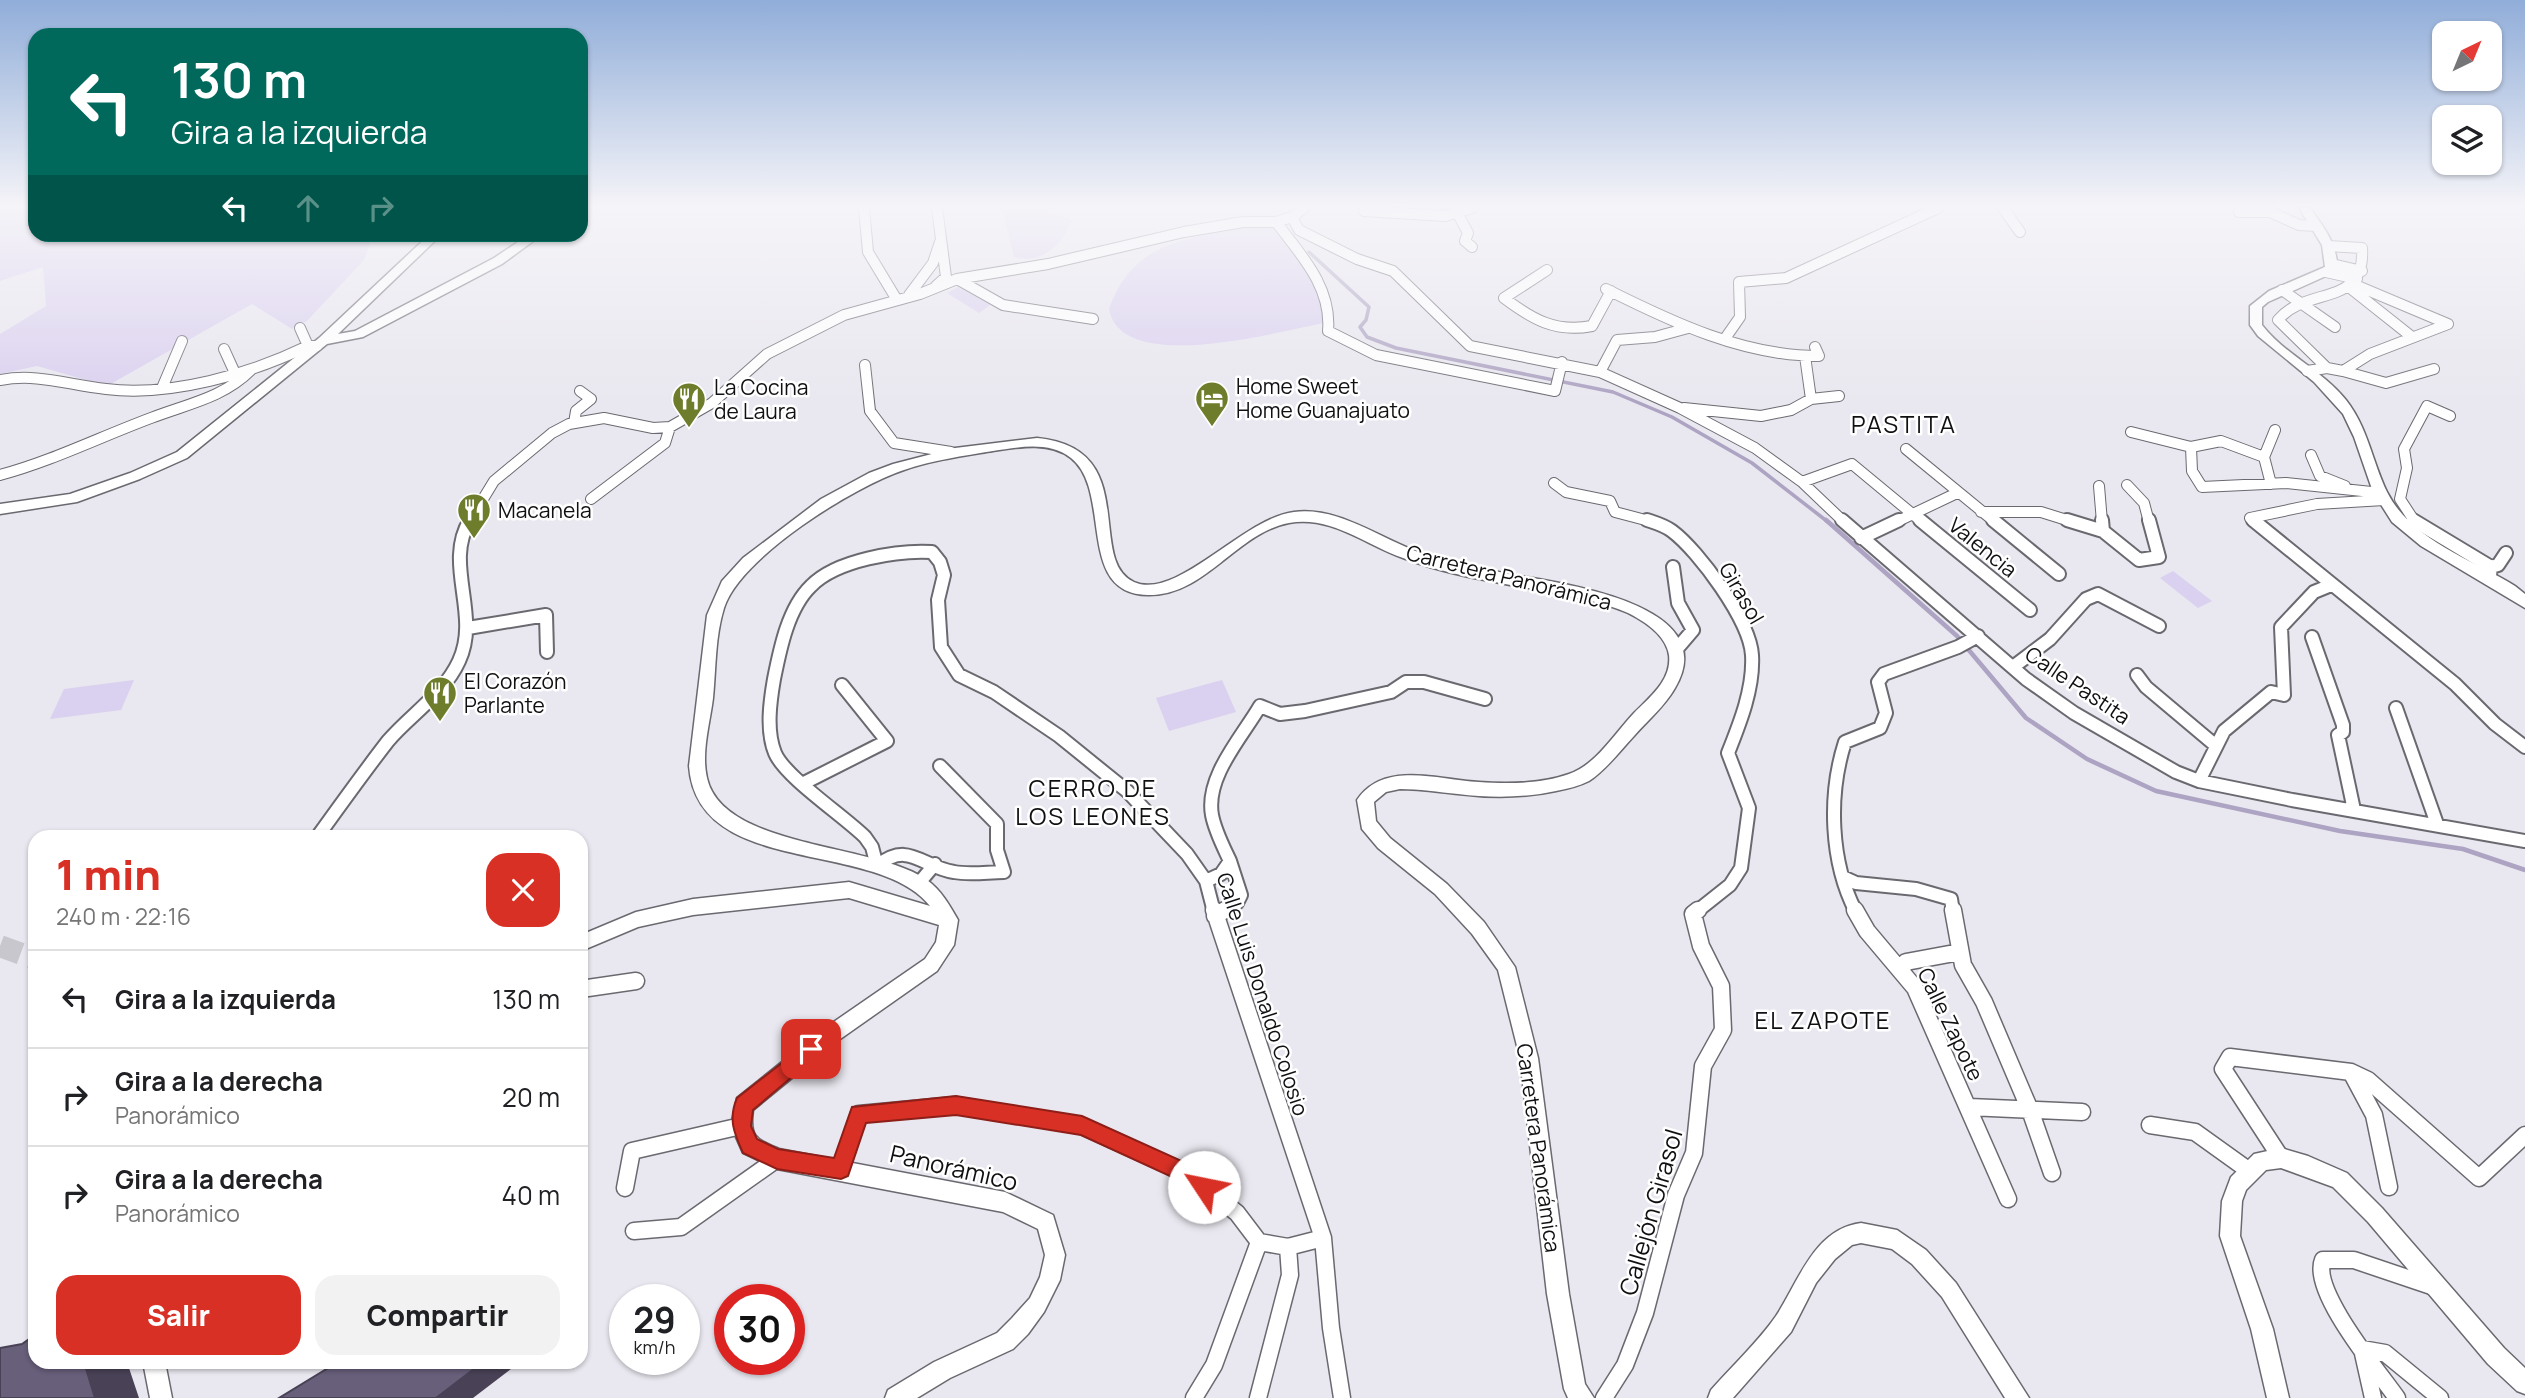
<!DOCTYPE html>
<html lang="es">
<head>
<meta charset="utf-8">
<style>
	body { margin:0; font-family:Manrope,sans-serif; background:#f2f2f2; color:#202124; height:100vh; display:flex; flex-direction:column; font-size:26px; white-space:nowrap }
	* { box-sizing:border-box; margin:0 }
	p { font-size:23px; color:#757577 }
	.icon { flex:none; width:38px; height:38px; fill:none; stroke:currentColor; stroke-width:2; stroke-linecap:round; stroke-linejoin:round }
	.map { position:relative; flex:1; overflow:hidden }
	.side { position:absolute; left:28px; top:830px; width:560px; height:539px; display:flex; flex-direction:column; background:#fff; border-radius:21px; box-shadow:0 2px 5px #0004 }
	.side>* { flex:none }
	.banner { position:absolute; left:28px; top:28px; width:560px; height:214px; border-radius:21px; box-shadow:0 2px 5px #0004; background:#00695c; color:#fff; overflow:hidden }
	.needle { width:46px; rotate:43deg }
	.buttons { position:absolute; left:2432px; top:21px; display:grid; gap:14px }
	.buttons a { display:grid; place-items:center; width:70px; height:70px; border-radius:14px; background:#fff; box-shadow:0 2px 5px #0004; font-size:35px }
	.speed { position:absolute; left:609px; top:1284px; display:flex; gap:14px; font-size:35px; font-weight:700; text-align:center }
	.speed>* { display:grid; place-content:center; width:91px; height:91px; border-radius:50%; background:#fff; box-shadow:0 2px 5px #0004; line-height:1 }
	.speed small { font-size:18px; font-weight:400 }
	.speed .limit { border:10px solid #d22; background:#fff; color:#111 }
	.pin { position:absolute; display:grid; place-items:center; width:60px; height:60px; color:#fff; margin:-30px; border-radius:14px; box-shadow:0 4px 10px #0006 }
	.me { position:absolute; width:77px; margin:-38px; rotate:304deg; stroke-linejoin:round; filter:drop-shadow(0 0 5px #0008) }
	.turn { display:flex; align-items:center; gap:24px; height:147px; padding:0 28px; font-size:32px }
	.turn .icon { width:91px; height:91px; stroke-width:2.5 }
	.turn b { display:block; font-size:49px; line-height:60px }
	.lanes { display:flex; align-items:center; height:66px; padding:0 28px; background:#0003; justify-content:center; gap:35px; direction:ltr }
	.lanes .off { opacity:.35 }
	.round { display:grid; place-items:center; flex:none; width:74px; height:74px; border-radius:21px; background:#f2f2f2 }
	.overview { display:flex; align-items:center; justify-content:space-between; height:119px; padding:0 28px }
	h1 { font-size:42px; font-weight:800; line-height:52px; color:#d93025 }
	.cta { display:flex; gap:14px; margin-top:auto; padding:14px 28px }
	.cta a { flex:1; height:80px; border-radius:21px; background:#d93025; color:#fff; font-size:28px; font-weight:800; line-height:80px; text-align:center }
	.cta a+a { background:#f2f2f2; color:#202124 }
	ul { padding:0; list-style:none }
	li { display:flex; align-items:center; gap:21px; height:98px; padding:0 28px; border-top:2px solid #e0e0e0 }
	li div { flex:1 }
	li b { display:block; font-size:26px }
	li em { font-style:normal }
	.map>svg:first-child { display:block }
	.green { fill:#dad0ef }
	.lines { fill:none; stroke-linecap:round; stroke-linejoin:round }
	.stream-far1 { stroke:#ada3c2; stroke-width:3.5 }
	.stream { stroke:#ada3c2; stroke-width:4.5 }
	.secondary-tunnel { stroke:#c8c7ce; stroke-width:22; stroke-dasharray:22 11; stroke-linecap:butt }
	.minor-far2-casing { stroke:#6b6970; stroke-width:12 }
	.minor-far1-casing { stroke:#6b6970; stroke-width:16 }
	.minor-casing { stroke:#6b6970; stroke-width:19 }
	.tertiary-casing { stroke:#6b6970; stroke-width:3 }
	.minor-far2 { stroke:#fff; stroke-width:10 }
	.minor-far1 { stroke:#fff; stroke-width:12 }
	.minor { stroke:#fff; stroke-width:16 }
	.tertiary { fill:#fff; fill-rule:evenodd }
	.shaded-wall { fill:#494256 }
	.building { fill:#685f7b; stroke:#494256; stroke-width:2 }
	.route { fill:#d93025; stroke:#8d1f18; stroke-width:2 }
	.labels { text-anchor:middle; dominant-baseline:central; stroke-width:5; stroke-linejoin:round; paint-order:stroke }
	.poi-label { font-size:21px; fill:#100f12; stroke:#fff; text-anchor:start }
	.street-label { font-size:21px; fill:#100f12; stroke:#fff }
	.quarter-label { font-size:24px; letter-spacing:2px; fill:#100f12; stroke:#fff }
	.near-street-label { font-size:24px; fill:#100f12; stroke:#fff }
</style>
</head>
<body>
<div class="map">
<svg width="2525" height="1398" viewBox="0 0 2525 1398">
	<rect width="100%" height="100%" fill="#e9e7ef"/>
	<!-- green -->
	<path class="green" d="M0,208H35V234L373,235L364,260L307,321L292,329L252,304L107,386L37,366L0,374V334L46,306L43,267L0,281Z
		M1002,208H1036L1072,220C1063,244 1042,265 1014,257Z
		M1242,226H1275C1298,256 1322,285 1325,323C1282,330 1121,377 1109,309C1133,242 1181,242 1242,226Z
		M958,287L990,305L979,313L947,293Z
		M2173,571L2212,601L2198,608L2160,578Z
		M134,680L121,710L50,719L64,689Z
		M1222,680L1236,712L1169,731L1156,698Z"/>
	<g class="lines">
		<!-- stream-far1 -->
		<path class="stream-far1" d="M1309,252L1369,307L1366,320L1360,327L1367,337L1396,348L1613,392L1672,417L1752,463L1828,522"/>
		<!-- stream -->
		<path class="stream" d="M1826,520L1957,636L2026,718L2087,759L2156,791L2340,831L2463,849L2525,870"/>
		<!-- secondary-tunnel -->
		<path class="secondary-tunnel" d="M0,946L35,959"/>
		<!-- minor-far2 casing -->
		<g class="minor-far2-casing">
			<path id="minor-far2" d="M864,208L868,252L897,300
				M2003,208L2020,232
				M1364,211L1445,216L1472,208
				M2239,212H2270L2299,225L2316,226
				M1458,214L1468,233L1465,241L1472,247
				M1292,217L1299,230L1357,259L1393,271L1470,346L1600,372L1680,408L1755,448L1802,482L1844,522
				M1276,222C1301,255 1332,287 1328,331L1376,355L1555,391L1562,362
				M2332,264L2362,271
				M1547,270L1504,298C1532,319 1555,333 1592,326L1611,291
				M2326,272L2357,279
				M957,279L1003,305L1093,319
				M2353,284L2448,324
				M936,286L946,277L937,208
				M2349,287L2412,337
				M1606,289C1672,322 1743,356 1819,356L1815,347
				M2282,290L2335,327
				M909,295L933,263L940,242
				M300,328L308,346
				M1724,340L1740,317L1739,282L1786,278L1938,208
				M224,349L234,371
				M1805,356L1811,399
				M865,365L870,411L894,443L951,452
				M2327,368L2278,320C2307,285 2366,308 2362,248L2328,246
				M2307,371L2327,368L2343,371L2370,354L2448,324
				M2343,371L2386,383L2434,369
				M1600,372L1617,340L1655,337L1688,328
				M0,380C38,373 68,385 106,389C171,397 250,374 308,346H317
				M162,388L182,341
				M1684,408L1761,416L1791,410L1811,399L1839,396
				M574,423L576,411L591,399L580,391
				M2131,432L2191,447L2221,441L2264,457
				M2191,447L2192,471L2202,487L2286,483L2381,493
				M1906,449L1995,522
				M2311,455L2320,476L2345,486
				M2264,457L2275,430
				M2264,457L2271,484
				M0,475C52,461 100,437 151,418C187,404 223,398 251,370
				M1802,482L1852,464L1922,522
				M1554,483L1566,492L1610,501L1615,512L1653,522
				M2127,485L2144,503L2149,522
				M2099,486L2102,522
				M591,499L665,443L670,427
				M1981,512H2041L2073,522
				M2250,518L2255,522
				M2250,518L2317,504L2384,500
				M469,522L494,481L552,433L569,424L604,418L653,428L670,427L712,403L767,354L844,315L920,294L957,279L1048,264L1184,232L1243,222H1276L1292,217L1304,208
				M1896,522L1957,493
				M2415,522L2400,499L2407,468L2404,449L2427,406L2450,416"/>
		</g>
		<!-- minor-far1 casing -->
		<g class="minor-far1-casing">
			<path id="minor-far1" d="M1647,520C1656,523 1664,525 1672,531C1699,551 1750,621 1752,655C1754,688 1740,723 1728,753L1749,808L1741,868L1730,885L1696,912
				M1842,520L2026,679L2074,713L2176,772L2199,781L2292,800L2525,841
				M1920,520L2030,610
				M1993,520L2059,574
				M2067,520L2103,531
				M2102,520L2103,531L2139,560L2159,557L2149,520
				M2253,520L2455,684L2495,724L2525,747
				M2413,520L2491,567L2490,575
				M1861,538L1899,520
				M1673,567L1678,603L1693,630L1675,651
				M2491,567L2498,565L2506,553
				M468,628L546,615L547,652
				M2312,637L2343,725V732L2338,735L2354,810
				M2013,667L2050,639L2086,599L2098,594L2159,626
				M2137,675L2146,687L2215,745
				M2396,708L2437,824
				M940,766L997,824V850L1004,872C988,872 970,875 954,872C921,867 909,840 877,866L872,847L865,837C844,816 785,777 775,753C766,731 770,702 774,679C780,649 788,608 811,586C836,560 898,550 932,552L940,562L944,575L938,600L941,647L959,675L994,692L1059,736L1127,791L1187,854L1206,881L1214,912
				M2199,781L2224,731L2271,692L2284,695L2281,627L2314,592L2331,585
				M802,784L887,741L842,685
				M318,836C341,804 364,772 388,741C411,714 444,694 459,661C481,614 443,564 470,520
				M1845,878L1856,883L1916,889L1951,899L1953,912
				M1206,881L1221,874L1230,861C1223,846 1215,831 1212,815C1205,777 1242,737 1260,706L1280,714L1305,711L1391,692L1406,682H1424L1485,699
				M919,883L935,864
				M1222,912L1237,903L1241,895L1230,861
				M1856,912C1830,862 1828,795 1845,742L1880,728L1886,713L1878,682L1884,674L1958,647L1978,636"/>
		</g>
		<!-- minor casing -->
		<g class="minor-casing">
			<path id="minor" d="M1214,910L1323,1238L1331,1328L1342,1398
				M1855,910L1867,931L1915,988L2008,1199
				M1953,910L1963,965L1984,1002L2030,1110L2052,1173
				M1215,916L1225,910
				M1901,969L1906,962L1960,952
				M581,989L636,981
				M2351,1072L2374,1115L2389,1187
				M1969,1107L2082,1112
				M2150,1125L2195,1132L2248,1170
				M2281,1158L2223,1069L2230,1057L2351,1072L2368,1080L2479,1178L2525,1135
				M841,1169L859,1114L956,1105L1082,1126L1188,1174L1237,1213L1259,1242
				M625,1188L632,1151L741,1126
				M634,1231L681,1227L777,1159
				M1259,1242L1288,1247L1323,1238
				M1194,1398L1214,1365L1259,1242
				M1258,1398L1290,1275L1288,1247
				M1604,1398L1625,1365L1645,1313L1676,1195L1694,1153L1703,1066L1723,1030L1721,986L1701,946L1693,914L1698,910
				M2373,1398L2362,1349L2385,1353L2440,1398
				M2397,1398C2378,1371 2310,1290 2323,1260H2354L2434,1287"/>
		</g>
		<!-- tertiary casing -->
		<g class="tertiary-casing">
			<path id="tertiary" d="M2299,208H2310C2323,226 2338,245 2337,268L2326,276L2268,302L2262,307V325C2283,353 2322,370 2346,400C2368,428 2372,461 2387,492C2412,541 2472,559 2515,586L2525,594V608L2421,546L2392,522L2373,492L2354,437L2343,414L2314,382L2258,336L2250,325V306L2269,291L2325,267L2322,245Z
				M430,234H442L338,334L355,331L494,258L530,234H543L502,264L363,337L327,344L187,458L140,479L77,502L0,514V504L70,494L130,473L177,452L319,338Z
				M1037,438C1143,448 1085,560 1134,582C1177,601 1243,518 1294,512C1342,506 1385,543 1430,556C1456,564 1483,569 1509,574C1558,583 1725,603 1675,688C1665,706 1648,720 1634,736C1620,751 1606,770 1589,781C1579,786 1567,789 1556,791C1524,798 1490,798 1458,794C1438,792 1419,789 1400,789L1386,792L1374,802L1376,821L1390,838L1447,884L1484,922L1515,967L1538,1058L1569,1294L1585,1384L1594,1398H1568L1564,1389L1547,1294L1520,1058L1498,970L1472,934L1435,894L1378,848L1362,829L1357,800C1384,760 1438,780 1479,782C1508,784 1541,784 1569,774C1596,765 1615,733 1634,713C1650,697 1672,680 1669,655C1666,635 1644,621 1628,613C1604,602 1576,598 1550,592C1501,583 1450,576 1403,558C1366,545 1330,515 1289,523C1236,533 1205,596 1148,595C1075,594 1113,491 1071,458C1050,441 1018,447 993,451C963,456 933,460 904,470C855,486 740,557 724,608C715,637 716,668 713,698C710,723 701,752 707,778C723,849 876,843 927,880C941,890 950,906 958,920L954,945L937,971L836,1042L753,1110C749,1137 756,1139 779,1149L1005,1192L1053,1215L1065,1255L1060,1280L1044,1312L1028,1334L1013,1349L950,1378L917,1398H885L888,1390L934,1362L997,1333L1012,1318L1030,1298L1040,1277L1045,1255L1038,1229L1003,1212L777,1169L743,1153L731,1126L737,1098L822,1030L925,959L936,942L939,925L849,898L693,915L638,927L581,951V935L636,912L693,899L849,882L930,906C876,838 697,879 689,766L707,615L722,581L743,558L821,499L869,473L893,464L955,448Z
				M2281,1148L2308,1156L2347,1173L2382,1208L2504,1348L2525,1368V1394L2517,1391L2488,1364L2368,1222L2333,1187L2281,1168L2266,1170L2246,1190L2242,1201L2240,1236L2273,1329L2289,1398H2267L2251,1329L2220,1236L2222,1201L2231,1177L2254,1154Z
				M1861,1223L1897,1230L1926,1250L1956,1283L2029,1398H2005L1942,1297L1912,1264L1892,1249L1861,1243L1852,1245L1835,1259L1816,1283L1791,1332L1733,1398H1708L1711,1390C1732,1366 1758,1342 1776,1316C1799,1281 1814,1229 1861,1223Z
				M143,1362H165L172,1398H150Z"/>
		</g>
		<!-- minor-far2 -->
		<use href="#minor-far2" class="minor-far2"/>
		<!-- minor-far1 -->
		<use href="#minor-far1" class="minor-far1"/>
		<!-- minor -->
		<use href="#minor" class="minor"/>
		<!-- tertiary -->
		<use href="#tertiary" class="tertiary"/>
	</g>
	<!-- shaded-wall -->
	<path class="shaded-wall" d="M84,1362H127L139,1398H95Z
		M483,1362H520L473,1398H436Z"/>
	<!-- building -->
	<path class="building" d="M35,1335V1362H84L95,1398H0V1348L22,1344Z
		M338,1362H483L436,1398H279Z"/>
	<!-- sky -->
	<linearGradient id="sky" x2="0" y2="1"><stop stop-color="#90add9"/><stop offset="0.51" stop-color="#f5f4f8"/><stop offset="1" stop-color="#f5f4f8" stop-opacity="0"/></linearGradient>
	<rect width="2525" height="404" fill="url(#sky)"/>
	<!-- route -->
	<path class="route" d="M811,1040L818,1043L821,1049L818,1055L753,1110L751,1126L757,1139L778,1149L834,1158L852,1107L956,1096L1082,1116L1195,1167L1211,1180L1214,1187L1211,1195L1204,1198L1181,1181L1081,1135L956,1115L866,1123L848,1176L841,1179L777,1169L743,1153C734,1133 728,1119 737,1098Z"/>
	<!-- icons -->
	<defs>
		<g id="hotel-pin" transform="scale(1.75)"><path d="M0 17L-7.5 6A9.5 9.5 0 1 1 7.5 6Z" fill="#6d7d2c" stroke="#fff"/><path d="M-6-4.5h1.5V1H6V5H4.5V3h-9V5H-6ZM-4 0a1.8 1.8 0 1 1 3.6 0ZM.5 0V-2.5h3Q6-2.5 6 0Z" fill="#fff"/></g>
		<g id="restaurant-pin" transform="scale(1.75)"><path d="M0 17L-7.5 6A9.5 9.5 0 1 1 7.5 6Z" fill="#6d7d2c" stroke="#fff"/><path d="M-5-6h1v4h1v-4h1v4h1v-4h1v5L-1.5 .5V6h-2V.5L-5-1ZM5-6V6H3V1.5H1.5Q1.5-4 5-6Z" fill="#fff"/></g>
	</defs>
	<g fill-rule="evenodd">
		<use href="#hotel-pin" x="1212" y="398"/>
		<use href="#restaurant-pin" x="689" y="399"/>
		<use href="#restaurant-pin" x="474" y="510"/>
		<use href="#restaurant-pin" x="440" y="693"/>
	</g>
	<g class="labels">
		<!-- poi labels -->
		<g class="poi-label">
			<text x="1236" y="386">Home Sweet<tspan x="1236" dy="24">Home Guanajuato</tspan></text>
			<text x="714" y="387">La Cocina<tspan x="714" dy="24">de Laura</tspan></text>
			<text x="498" y="510">Macanela</text>
			<text x="464" y="681">El Corazón<tspan x="464" dy="24">Parlante</tspan></text>
		</g>
		<!-- street labels -->
		<g class="street-label">
			<text transform="translate(1983 547) rotate(39)">Valencia</text>
			<text transform="translate(1509 577) rotate(14)">Carretera Panorámica</text>
			<text transform="translate(1742 593) rotate(60)">Girasol</text>
			<text transform="translate(2078 685) rotate(34)">Calle Pastita</text>
			<text transform="translate(1263 994) rotate(72)">Calle Luis Donaldo Colosio</text>
			<text transform="translate(1951 1024) rotate(64)">Calle Zapote</text>
			<text transform="translate(1539 1148) rotate(82)">Carretera Panorámica</text>
		</g>
		<!-- quarter labels -->
		<g class="quarter-label">
			<text x="1904" y="423">PASTITA</text>
			<text x="1093" y="787">CERRO DE<tspan x="1093" dy="28">LOS LEONES</tspan></text>
			<text x="1823" y="1019">EL ZAPOTE</text>
		</g>
		<!-- near-street labels -->
		<g class="near-street-label">
			<text transform="translate(954 1167) rotate(13)">Panorámico</text>
			<text transform="translate(1650 1212) rotate(-74)">Callejón Girasol</text>
		</g>
	</g>
</svg>
<div class="buttons">
<a><svg class="needle" viewBox="-14 -14 28 28"><path d="M0-13l5 13h-10z" fill="#e53935"/><path d="M0 13l5-13h-10z" fill="#757577"/></svg></a>
<a><svg class="icon" aria-label="layers" viewBox="0 0 24 24"><path d="M12 4l9 5-9 5-9-5zM3 14l9 5 9-5"/></svg></a>
</div>
<div class="speed"><div>29<small>km/h</small></div><div class="limit">30</div></div>
<div class="pin" style="left:811px;top:1049px;background:#d93025"><svg class="icon" aria-label="arrive" viewBox="0 0 24 24"><path d="M6 21V4h12l-3 4 3 4H6"/></svg></div>
<svg class="me" style="left:1204px;top:1187px" viewBox="-20 -20 40 40"><circle r="19" fill="#fff"/><path d="M0-13L10 11 0 6-10 11z" fill="#d93025"/></svg>
<div class="banner">
<div class="turn"><svg class="icon" aria-label="left" viewBox="0 0 24 24"><path d="M17 20v-9H6M10 6l-5 5 5 5"/></svg><div><b>130 m</b>Gira a la izquierda</div></div>
<div class="lanes"><svg class="icon" aria-label="left" viewBox="0 0 24 24"><path d="M17 20v-9H6M10 6l-5 5 5 5"/></svg><svg class="icon off" aria-label="ahead" viewBox="0 0 24 24"><path d="M12 20V5M6 11l6-6 6 6"/></svg><svg class="icon off" aria-label="right" viewBox="0 0 24 24"><path d="M7 20v-9h11M14 6l5 5-5 5"/></svg></div>
</div>
<section class="side">
<div class="overview"><div><h1>1 min</h1><p>240 m · 22:16</p></div><a class="round" style="background:#d93025;color:#fff"><svg class="icon" aria-label="close" viewBox="0 0 24 24"><path d="M6 6l12 12M18 6L6 18"/></svg></a></div>
<ul>
<li><svg class="icon" aria-label="left" viewBox="0 0 24 24"><path d="M17 20v-9H6M10 6l-5 5 5 5"/></svg><div><b>Gira a la izquierda</b></div><em>130 m</em></li>
<li><svg class="icon" aria-label="right" viewBox="0 0 24 24"><path d="M7 20v-9h11M14 6l5 5-5 5"/></svg><div><b>Gira a la derecha</b><p>Panorámico</p></div><em>20 m</em></li>
<li><svg class="icon" aria-label="right" viewBox="0 0 24 24"><path d="M7 20v-9h11M14 6l5 5-5 5"/></svg><div><b>Gira a la derecha</b><p>Panorámico</p></div><em>40 m</em></li>
</ul>
<div class="cta"><a>Salir</a><a>Compartir</a></div>
</section>
</div>
</body>
</html>
